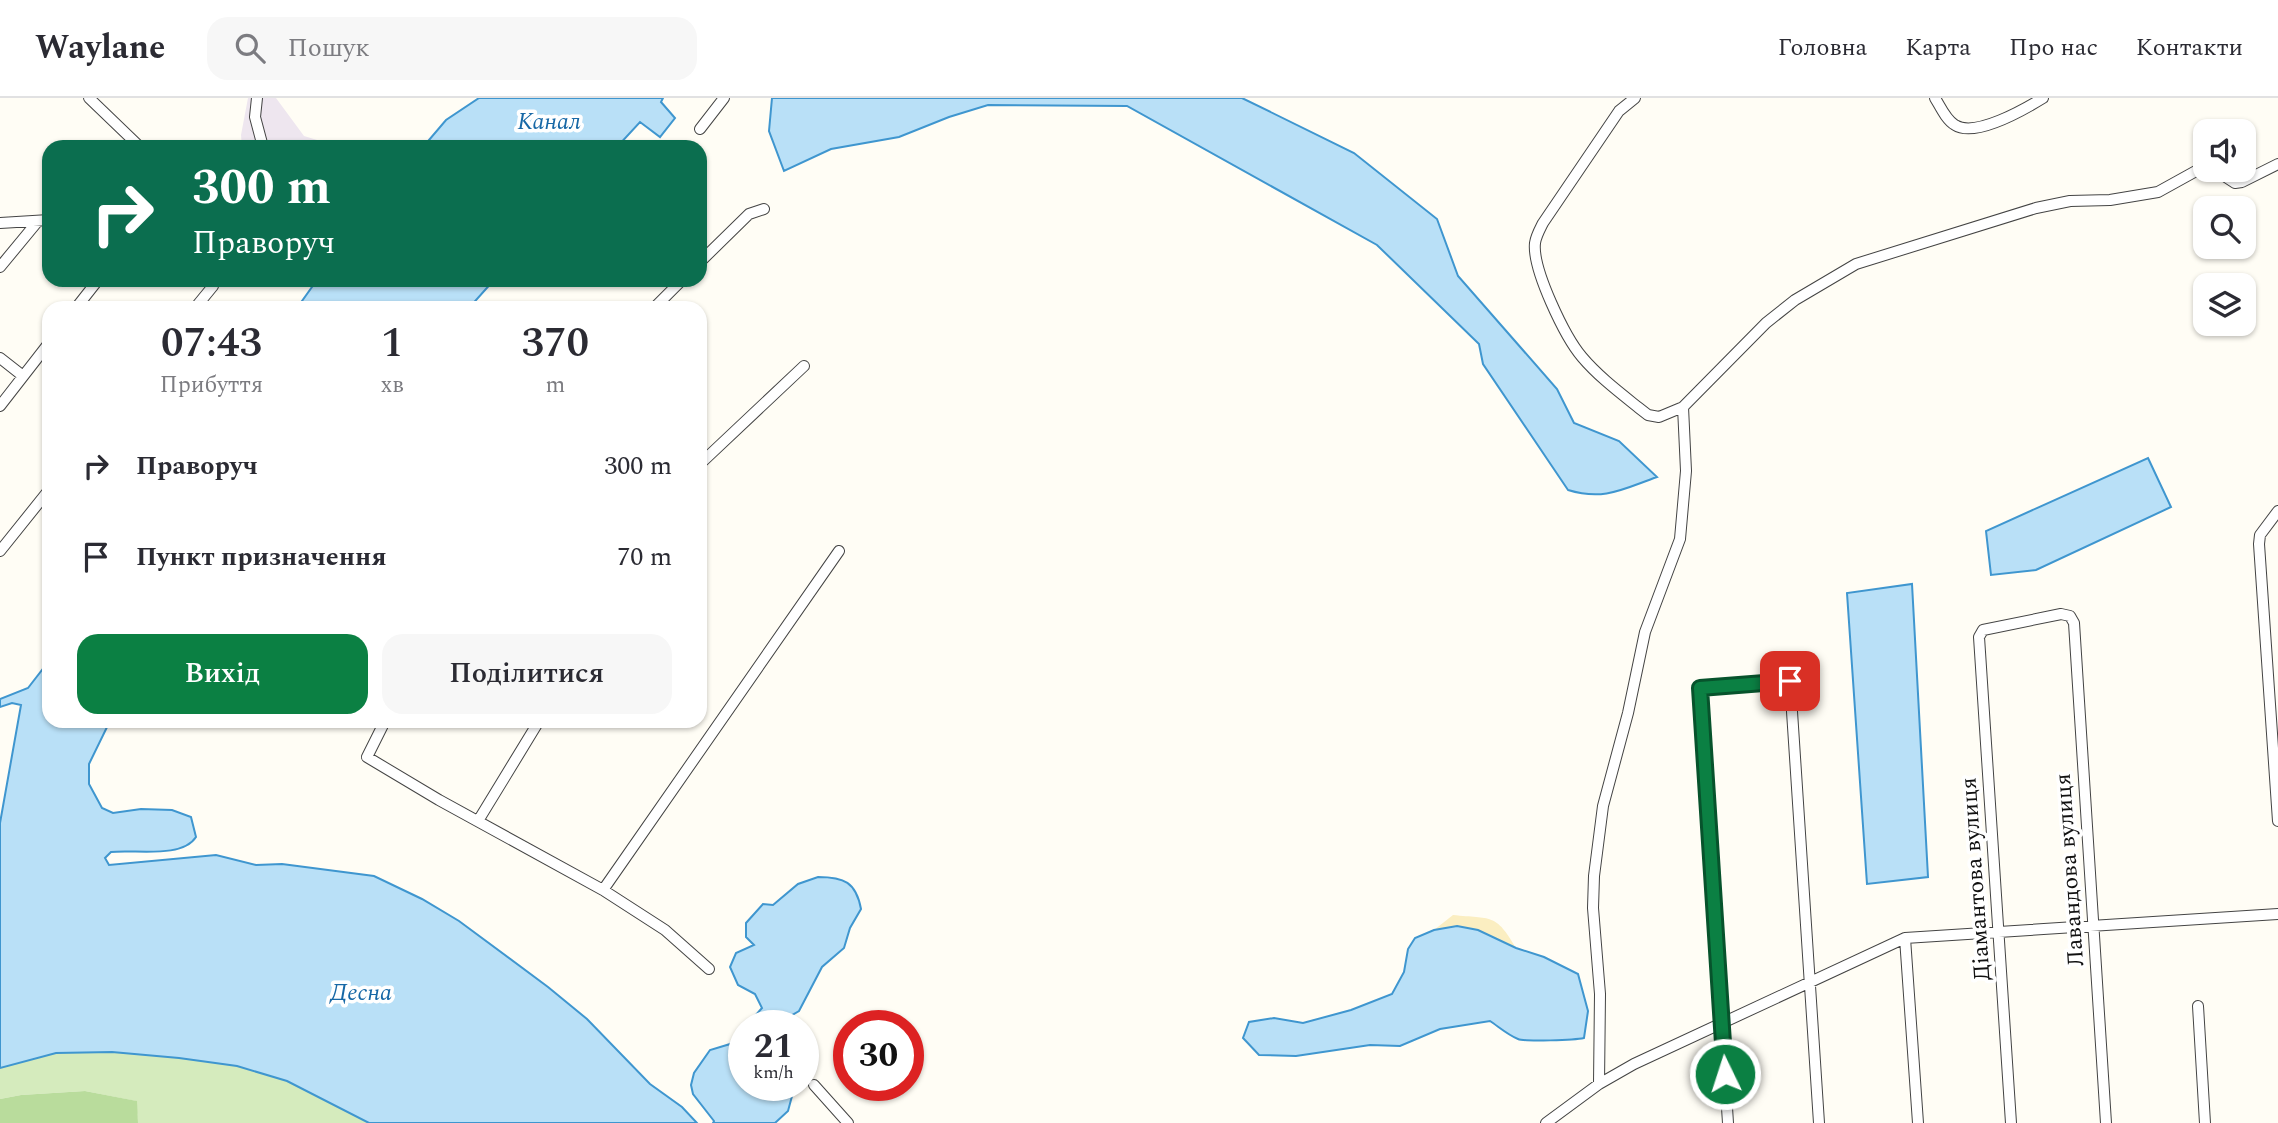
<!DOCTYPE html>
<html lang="uk">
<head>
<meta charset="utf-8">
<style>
	body { margin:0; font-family:Spectral,serif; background:#f7f7f7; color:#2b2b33; height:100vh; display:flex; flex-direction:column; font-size:26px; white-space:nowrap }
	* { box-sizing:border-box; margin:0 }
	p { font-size:23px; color:#7c7c81 }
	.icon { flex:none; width:38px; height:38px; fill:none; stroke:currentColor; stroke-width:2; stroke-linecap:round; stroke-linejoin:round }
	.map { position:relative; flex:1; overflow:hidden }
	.sheet { position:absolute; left:42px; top:203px; width:665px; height:427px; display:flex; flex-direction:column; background:#fff; border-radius:21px; box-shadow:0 2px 5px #0004 }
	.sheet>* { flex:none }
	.top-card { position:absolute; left:42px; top:42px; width:665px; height:147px; border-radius:21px; box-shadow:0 2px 5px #0004; background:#0b6e4f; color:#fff; overflow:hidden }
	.buttons { position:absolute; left:2193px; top:21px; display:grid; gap:14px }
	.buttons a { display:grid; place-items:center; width:63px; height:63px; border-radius:14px; background:#fff; box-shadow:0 2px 5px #0004; font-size:35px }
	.speed { position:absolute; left:728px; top:912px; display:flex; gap:14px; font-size:35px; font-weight:700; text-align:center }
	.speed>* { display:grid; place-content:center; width:91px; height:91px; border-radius:50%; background:#fff; box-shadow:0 2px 5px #0004; line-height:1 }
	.speed small { font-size:18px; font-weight:400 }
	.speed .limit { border:10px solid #d22; background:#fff; color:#111 }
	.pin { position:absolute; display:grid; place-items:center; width:60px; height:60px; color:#fff; margin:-30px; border-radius:14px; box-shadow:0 4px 10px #0006 }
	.me { position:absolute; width:77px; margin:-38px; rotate:356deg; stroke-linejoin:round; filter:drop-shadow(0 0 5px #0008) }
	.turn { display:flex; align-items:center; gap:24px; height:147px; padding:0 35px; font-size:32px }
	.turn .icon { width:91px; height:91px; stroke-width:2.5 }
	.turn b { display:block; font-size:49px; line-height:60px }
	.eta { display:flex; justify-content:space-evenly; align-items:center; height:119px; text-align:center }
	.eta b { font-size:42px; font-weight:600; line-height:49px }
	.primary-button { display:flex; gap:14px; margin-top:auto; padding:14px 35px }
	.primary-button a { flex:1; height:80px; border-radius:21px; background:#0b8043; color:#fff; font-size:28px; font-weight:600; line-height:80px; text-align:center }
	.primary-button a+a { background:#f7f7f7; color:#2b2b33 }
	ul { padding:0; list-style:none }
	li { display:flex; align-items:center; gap:21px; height:91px; padding:0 35px }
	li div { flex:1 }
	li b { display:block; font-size:26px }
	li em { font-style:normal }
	header { display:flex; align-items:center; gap:42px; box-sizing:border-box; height:98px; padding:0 35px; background:#fff; border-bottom:2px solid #e1e1e2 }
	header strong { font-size:33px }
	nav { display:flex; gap:38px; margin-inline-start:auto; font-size:24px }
	.search { width:490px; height:63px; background:#f7f7f7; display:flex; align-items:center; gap:18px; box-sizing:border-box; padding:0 24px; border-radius:21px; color:#7c7c81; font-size:26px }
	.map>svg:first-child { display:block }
	.industrial { fill:#eee6ef }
	.green { fill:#d5ebbd }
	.forest { fill:#b9dc9c }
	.sand { fill:#fbeec1 }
	.water { fill:#b9e0f7; stroke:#3f96cf; stroke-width:2 }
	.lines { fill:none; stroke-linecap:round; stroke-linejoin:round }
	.minor-casing { stroke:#444; stroke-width:12 }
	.minor { stroke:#fff; stroke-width:10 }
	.route-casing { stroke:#07532c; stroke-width:18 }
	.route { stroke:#0b8043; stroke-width:12 }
	.labels { text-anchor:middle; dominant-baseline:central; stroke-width:7; stroke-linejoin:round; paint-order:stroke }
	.street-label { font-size:23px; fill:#111; stroke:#fff }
	.water-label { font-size:24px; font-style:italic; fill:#1768a6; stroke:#fff }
</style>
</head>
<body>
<header>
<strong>Waylane</strong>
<div class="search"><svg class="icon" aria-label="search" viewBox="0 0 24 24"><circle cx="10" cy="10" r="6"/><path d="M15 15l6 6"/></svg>Пошук</div>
<nav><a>Головна</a><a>Карта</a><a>Про нас</a><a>Контакти</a></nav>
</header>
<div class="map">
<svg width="2278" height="1025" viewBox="0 0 2278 1025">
	<rect width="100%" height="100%" fill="#fffdf5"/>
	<!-- industrial -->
	<path class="industrial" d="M248,0H276L304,38L340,49H242L241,37Z"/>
	<!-- green -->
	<path class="green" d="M112,954C153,958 195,959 236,967C283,977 327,1001 369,1025H138L136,1003L85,993L21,997L0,1001V970L4,968L56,955Z"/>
	<!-- forest -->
	<path class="forest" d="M85,993L137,1003L138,1025H0V1001L21,997Z"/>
	<!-- sand -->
	<path class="sand" d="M1453,817C1491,821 1496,815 1516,850C1482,834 1472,826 1434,832Z"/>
	<!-- water -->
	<path class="water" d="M479,0H663L661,4L675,20L660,39L640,24L617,49H423L446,22Z
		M772,0H1242L1354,55L1437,121L1458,178L1557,291L1574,325L1619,343L1657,379C1623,391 1604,403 1568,392L1483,266L1479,246L1377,147L1127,8L988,7L949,19L899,39L831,51L784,73L769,33Z
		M317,182H494L469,210H297Z
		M2148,360L2171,409L2036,472L1991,477L1986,433Z
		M1912,486L1928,779L1867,786L1847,495Z
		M49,563V623H110L89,666V686L102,710L113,715L141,711L172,712L191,719L196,739C182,761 134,751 111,754L105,760L109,767L216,757L256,767L282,766L374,778L422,801L459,823L548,889L587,921L650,986L682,1009L697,1025H369L287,983L237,968L179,960L112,954L56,955L0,970V725L21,607L12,605L0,609V601L28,590Z
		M818,779C844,779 856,784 861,811L850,830L844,850L822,869L799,913L787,920L781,927H747L762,910L755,896L738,887L730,869L736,855L754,847L746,839V825L763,806L773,807L798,786Z
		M1457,828L1478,832L1516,850L1544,859L1578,876L1588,913L1584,940C1575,942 1525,944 1518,941C1508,937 1499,929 1490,923L1440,931L1400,948L1370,947L1296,958L1259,957L1243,940L1249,924L1274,920L1303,925L1351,912L1392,896L1404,874L1408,851L1415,840L1434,832Z
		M744,931V987H795L788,1013L775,1025H713L714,1023L693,996L691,987L694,975L710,952L730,946Z"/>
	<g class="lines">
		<!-- minor casing -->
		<g class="minor-casing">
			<path id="minor" d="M89,0L140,49
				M257,0L255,19L263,49
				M1635,0L1619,13L1543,125C1540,131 1536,138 1535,145C1532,171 1565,239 1582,259C1598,278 1619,294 1639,310L1648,317L1659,319L1683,309L1766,225L1795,202L1856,166L2036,110L2070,103L2110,102L2158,94L2205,68
				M1935,0C1940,8 1946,22 1955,27C1975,40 2025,11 2043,0
				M700,31L724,0
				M2215,72L2235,85L2242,84L2278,66
				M0,125L49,122
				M700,164L749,116L764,111
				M0,169L38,123
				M76,210L98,182
				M195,210L213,188L206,182
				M654,210L682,182
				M0,260L23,278
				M0,308L49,245
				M700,366L804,268
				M2278,413L2260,437L2259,446L2278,723
				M0,453L49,392
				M385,623L367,659L439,702L603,792L665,832L709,871
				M478,723L539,623
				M603,792L839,453
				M1905,840L1918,1025
				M2198,908L2205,1025
				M1599,986L1600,896L1593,810L1594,778L1603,708L1628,615L1645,534L1680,441L1686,373L1683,309
				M814,987L848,1025
				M1546,1025L1599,986L1634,966L1905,840L2278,816
				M1728,1025L1700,590L1790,583L1819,1025
				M2011,1025L1979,539L1983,532L2061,516L2070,518L2074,525L2106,1025"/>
		</g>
		<!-- minor -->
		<use href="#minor" class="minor"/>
	</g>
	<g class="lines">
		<!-- route casing -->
		<g class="route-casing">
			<path id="route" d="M1725,976L1700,590L1790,583"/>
		</g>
		<!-- route -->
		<use href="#route" class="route"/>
	</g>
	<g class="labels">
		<!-- street labels -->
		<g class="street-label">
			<text transform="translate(2070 772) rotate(-94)">Лавандова вулиця</text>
			<text transform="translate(1976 781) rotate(-94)">Діамантова вулиця</text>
		</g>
		<!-- water labels -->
		<g class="water-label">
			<text x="549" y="24">Канал</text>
			<text x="361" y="895">Десна</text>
		</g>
	</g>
</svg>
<div class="buttons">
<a><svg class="icon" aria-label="sound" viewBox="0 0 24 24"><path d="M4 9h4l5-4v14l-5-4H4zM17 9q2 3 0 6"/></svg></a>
<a><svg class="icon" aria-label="search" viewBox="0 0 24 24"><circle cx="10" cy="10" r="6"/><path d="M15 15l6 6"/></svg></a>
<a><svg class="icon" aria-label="layers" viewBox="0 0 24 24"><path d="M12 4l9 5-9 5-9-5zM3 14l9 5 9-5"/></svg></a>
</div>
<div class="speed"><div>21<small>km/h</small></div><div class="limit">30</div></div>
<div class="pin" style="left:1790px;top:583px;background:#d93025"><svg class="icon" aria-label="arrive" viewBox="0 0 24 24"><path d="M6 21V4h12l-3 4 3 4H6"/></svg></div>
<svg class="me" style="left:1725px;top:976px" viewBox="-20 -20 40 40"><circle r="17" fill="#0b8043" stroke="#fff" stroke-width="3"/><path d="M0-11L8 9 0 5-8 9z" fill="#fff"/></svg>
<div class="top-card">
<div class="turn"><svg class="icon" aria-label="right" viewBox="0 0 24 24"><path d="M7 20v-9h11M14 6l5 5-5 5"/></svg><div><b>300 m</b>Праворуч</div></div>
</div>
<section class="sheet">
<div class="eta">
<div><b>07:43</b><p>Прибуття</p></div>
<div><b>1</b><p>хв</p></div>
<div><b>370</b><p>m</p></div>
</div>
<ul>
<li><svg class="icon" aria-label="right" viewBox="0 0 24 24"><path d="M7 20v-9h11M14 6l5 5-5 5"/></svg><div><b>Праворуч</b></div><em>300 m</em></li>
<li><svg class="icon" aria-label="arrive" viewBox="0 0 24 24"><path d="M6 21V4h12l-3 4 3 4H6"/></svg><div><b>Пункт призначення</b></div><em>70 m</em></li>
</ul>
<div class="primary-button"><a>Вихід</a><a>Поділитися</a></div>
</section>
</div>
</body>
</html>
